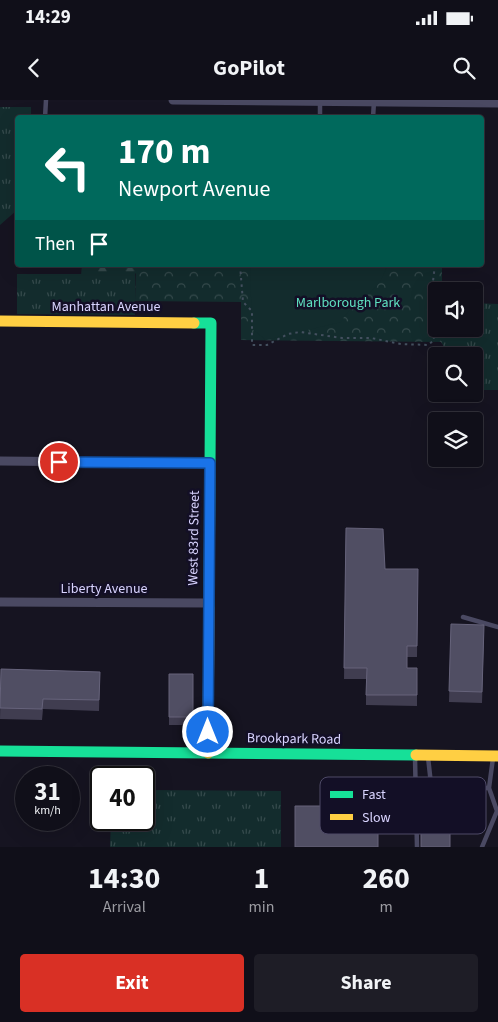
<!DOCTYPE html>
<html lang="en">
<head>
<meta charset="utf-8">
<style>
	body { margin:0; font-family:"Source Sans 3",sans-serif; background:#1e1d26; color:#f1f3f6; height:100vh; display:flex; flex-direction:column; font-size:19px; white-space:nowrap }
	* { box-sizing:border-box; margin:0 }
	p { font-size:16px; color:#9c9ca2 }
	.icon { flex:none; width:28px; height:28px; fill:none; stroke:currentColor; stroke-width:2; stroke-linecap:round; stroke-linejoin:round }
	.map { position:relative; height:747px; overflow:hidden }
	.panel { display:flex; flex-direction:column; background:#100f19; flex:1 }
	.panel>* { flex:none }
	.top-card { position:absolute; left:15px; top:15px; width:469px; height:152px; border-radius:5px; box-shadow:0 5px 20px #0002,0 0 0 1px #302f38; background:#00695c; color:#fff; overflow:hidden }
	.buttons { position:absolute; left:428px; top:182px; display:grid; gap:10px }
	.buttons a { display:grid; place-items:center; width:55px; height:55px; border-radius:5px; background:#100f19; box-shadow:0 5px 20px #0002,0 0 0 1px #302f38; font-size:25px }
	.speed { position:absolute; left:15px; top:666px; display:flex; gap:10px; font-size:25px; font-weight:700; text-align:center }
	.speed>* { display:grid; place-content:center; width:65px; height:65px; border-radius:50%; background:#100f19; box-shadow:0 5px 20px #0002,0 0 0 1px #302f38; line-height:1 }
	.speed small { font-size:12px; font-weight:400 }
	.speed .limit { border:2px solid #111; border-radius:8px; background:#fff; color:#111 }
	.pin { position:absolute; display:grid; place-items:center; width:42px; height:42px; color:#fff; margin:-21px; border:2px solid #fff; border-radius:50%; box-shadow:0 1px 5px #0007 }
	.me { position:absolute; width:55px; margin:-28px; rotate:0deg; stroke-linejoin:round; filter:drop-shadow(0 0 4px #0008) }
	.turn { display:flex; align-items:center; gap:18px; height:105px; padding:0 20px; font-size:22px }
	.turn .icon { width:65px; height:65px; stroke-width:2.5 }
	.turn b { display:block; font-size:35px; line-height:42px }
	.then { display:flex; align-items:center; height:48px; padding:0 20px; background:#0003; gap:10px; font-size:19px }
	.eta { display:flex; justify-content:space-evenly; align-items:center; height:85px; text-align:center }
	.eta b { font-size:30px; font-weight:700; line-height:35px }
	.primary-button { display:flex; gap:10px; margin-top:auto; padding:10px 20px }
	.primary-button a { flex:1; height:58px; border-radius:5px; background:#d93025; color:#fff; font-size:20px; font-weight:700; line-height:58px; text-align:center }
	.primary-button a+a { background:#1e1d26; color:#f1f3f6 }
	.status { display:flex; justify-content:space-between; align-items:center; height:35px; padding:0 25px; background:#100f19; direction:ltr }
	.status svg { height:14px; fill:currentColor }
	header { display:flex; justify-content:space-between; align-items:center; height:65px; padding:0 20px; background:#100f19; font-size:22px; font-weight:700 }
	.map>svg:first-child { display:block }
	.grass { fill:url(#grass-tufts) }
	.forest { fill:url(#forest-firs) }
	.park { fill:url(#park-crowns) }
	.pitch { fill:#132c2d }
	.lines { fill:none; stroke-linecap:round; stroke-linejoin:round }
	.path { stroke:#44505f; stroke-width:2; stroke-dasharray:2.5 4; stroke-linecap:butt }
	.lane { stroke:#4a4962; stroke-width:4.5 }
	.street { stroke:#4a4962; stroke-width:9 }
	.fast { stroke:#16e098; stroke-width:11 }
	.slow { stroke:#ffcf43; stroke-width:11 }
	.wall { fill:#403d50 }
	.building { fill:#504e63; stroke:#66637b }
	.route-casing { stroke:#114b97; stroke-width:12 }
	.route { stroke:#1a73e8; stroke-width:9 }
	.labels { text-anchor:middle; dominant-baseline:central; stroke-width:5; stroke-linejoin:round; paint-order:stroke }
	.park-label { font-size:14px; fill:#5fe0c0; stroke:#130f26 }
	.street-label { font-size:14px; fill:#d9d4ff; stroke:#130f26 }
	.key { fill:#130f26; stroke:#4e4a67; stroke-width:1 }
	.key-label { font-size:14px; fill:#d9d4ff }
</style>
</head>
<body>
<div class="status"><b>14:29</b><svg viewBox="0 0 49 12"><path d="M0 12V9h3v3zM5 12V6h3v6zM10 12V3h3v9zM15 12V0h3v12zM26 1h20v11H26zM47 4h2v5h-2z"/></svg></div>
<header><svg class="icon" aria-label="back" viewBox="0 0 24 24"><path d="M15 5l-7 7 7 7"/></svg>GoPilot<svg class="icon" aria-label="search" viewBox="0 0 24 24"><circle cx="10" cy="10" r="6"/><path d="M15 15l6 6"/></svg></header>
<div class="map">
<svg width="498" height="747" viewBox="0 0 498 747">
	<defs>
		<pattern id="grass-tufts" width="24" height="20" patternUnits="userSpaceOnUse" patternTransform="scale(1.25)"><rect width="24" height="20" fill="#132c2d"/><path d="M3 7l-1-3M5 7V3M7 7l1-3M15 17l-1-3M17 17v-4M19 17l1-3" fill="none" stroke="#354a4c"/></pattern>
		<pattern id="forest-firs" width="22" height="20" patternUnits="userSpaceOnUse" patternTransform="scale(1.25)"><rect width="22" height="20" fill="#132c2d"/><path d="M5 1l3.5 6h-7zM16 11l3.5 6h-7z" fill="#354a4c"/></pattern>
		<pattern id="park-crowns" width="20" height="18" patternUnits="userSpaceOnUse" patternTransform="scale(1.25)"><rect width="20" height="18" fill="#132c2d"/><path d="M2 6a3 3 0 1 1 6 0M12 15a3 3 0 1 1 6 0" fill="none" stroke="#354a4c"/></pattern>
	</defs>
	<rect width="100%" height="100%" fill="#161421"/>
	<!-- grass -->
	<path class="grass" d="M0,7H31V17L18,18L17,110L0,125Z
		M17,174H135V215L17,214Z
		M474,203L498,204V290H474V256H450L441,242V229H474Z
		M144,690L281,691V747H110L111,720H144Z"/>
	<!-- forest -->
	<path class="forest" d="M82,165H144L135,174L81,175Z"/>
	<!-- park -->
	<path class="park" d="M136,165H442V191H436V229H441V242L241,240V202L135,201Z"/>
	<!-- pitch -->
	<path class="pitch" d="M250,165H387C380,195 353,199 341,222L266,240L252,229Z"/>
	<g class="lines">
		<!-- path -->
		<path class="path" d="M186,165H207
			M240,165L243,202L252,211V245H267L288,234L300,232L342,238H371L401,244L428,245L434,240L431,197L435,165"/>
		<!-- lane -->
		<path class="lane" d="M45,18L46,0
			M320,18V2
			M373,18L374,1
			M463,517L498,527
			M428,657L431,684L436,688H489
			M415,658L417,747
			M482,747L497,711L489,688L493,658"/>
		<!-- street -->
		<path class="street" d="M173,0L498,3
			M0,361L210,363
			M0,502L207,503"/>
		<!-- fast -->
		<path class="fast" d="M194,223H211L209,508
			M0,651L416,655"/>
		<!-- slow -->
		<path class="slow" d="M0,221L194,223
			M208,653L209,508
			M416,655L498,656"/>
	</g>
	<!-- wall -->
	<path class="wall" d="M346,428L385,469H418L417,557H407V568H417V606L366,605V579H344Z
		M451,524L484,535L482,603L449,602Z
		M1,569L100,572L99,611L43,609L42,620L0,619Z
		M169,574H193V625H169Z
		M421,690H484V729L450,728Z"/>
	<!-- building -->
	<path class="building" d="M346,428L383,429L385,469H418L417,546H407V568H417V595H366L367,568H344Z
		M451,524L484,525L482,592L449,591Z
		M1,569L100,572L99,600L43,599L42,609L0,608Z
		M169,574H193V617H169Z
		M421,690H484V718H450V747H421Z
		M295,706H378V747H295Z"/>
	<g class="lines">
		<!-- route casing -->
		<g class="route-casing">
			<path id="route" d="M59,362L210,363L208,632"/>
		</g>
		<!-- route -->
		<use href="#route" class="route"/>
	</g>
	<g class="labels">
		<!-- park labels -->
		<g class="park-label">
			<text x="348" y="203">Marlborough Park</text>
		</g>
		<!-- street labels -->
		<g class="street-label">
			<text x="106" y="207">Manhattan Avenue</text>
			<text transform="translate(194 438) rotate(-89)">West 83rd Street</text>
			<text x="104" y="489">Liberty Avenue</text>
			<text transform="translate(294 639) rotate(1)">Brookpark Road</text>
		</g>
	</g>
	<!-- legend -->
	<rect x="320" y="677" width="166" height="57" rx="8" class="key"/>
	<rect x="330" y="691" width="23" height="7" fill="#16e098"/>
	<rect x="330" y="714" width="23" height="6" fill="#ffcf43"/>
	<g class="key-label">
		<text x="362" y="699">Fast</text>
		<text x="362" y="722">Slow</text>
	</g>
</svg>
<div class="buttons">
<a><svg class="icon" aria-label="sound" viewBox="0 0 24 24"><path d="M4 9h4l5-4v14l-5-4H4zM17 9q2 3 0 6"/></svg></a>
<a><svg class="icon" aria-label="search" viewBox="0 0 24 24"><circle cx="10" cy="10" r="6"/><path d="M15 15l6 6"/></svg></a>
<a><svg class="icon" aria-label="layers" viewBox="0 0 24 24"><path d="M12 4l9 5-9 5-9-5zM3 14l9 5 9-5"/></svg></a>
</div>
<div class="speed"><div>31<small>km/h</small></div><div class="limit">40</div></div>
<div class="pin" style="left:59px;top:362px;background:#d93025"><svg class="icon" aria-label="arrive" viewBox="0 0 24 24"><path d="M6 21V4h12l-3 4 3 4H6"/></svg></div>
<svg class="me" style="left:208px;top:632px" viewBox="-20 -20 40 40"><circle r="17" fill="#1a73e8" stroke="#fff" stroke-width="3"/><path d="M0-11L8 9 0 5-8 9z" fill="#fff"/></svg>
<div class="top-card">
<div class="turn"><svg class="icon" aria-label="left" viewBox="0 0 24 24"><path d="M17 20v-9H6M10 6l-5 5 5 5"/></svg><div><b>170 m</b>Newport Avenue</div></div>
<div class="then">Then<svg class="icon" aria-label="arrive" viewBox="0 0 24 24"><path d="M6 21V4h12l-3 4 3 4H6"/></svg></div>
</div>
</div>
<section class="panel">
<div class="eta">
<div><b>14:30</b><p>Arrival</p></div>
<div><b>1</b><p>min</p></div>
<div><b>260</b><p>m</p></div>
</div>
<div class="primary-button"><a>Exit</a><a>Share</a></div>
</section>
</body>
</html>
